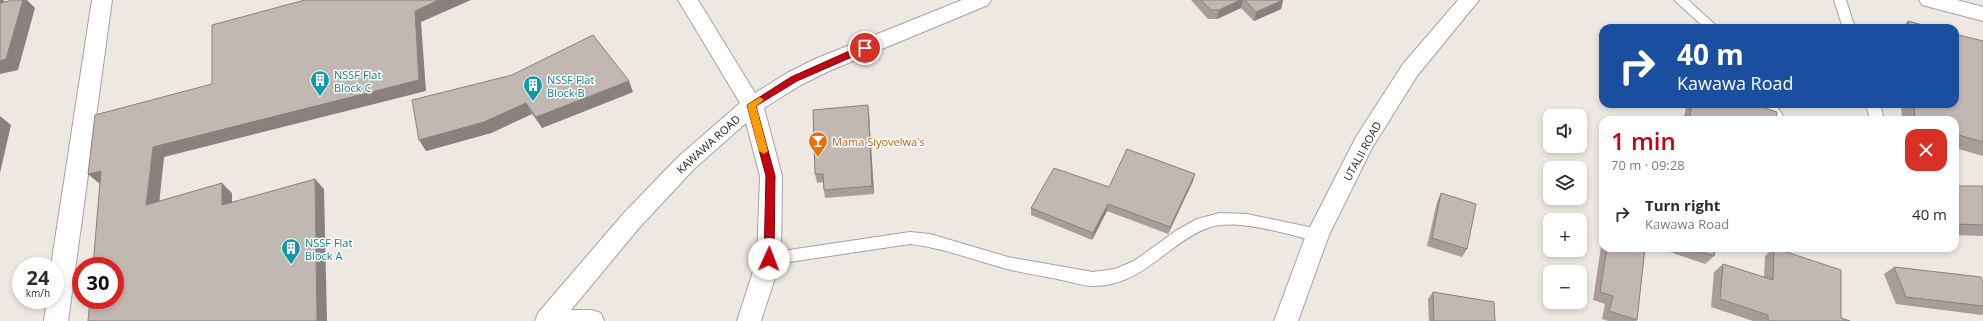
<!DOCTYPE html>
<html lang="en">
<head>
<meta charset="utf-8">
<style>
	body { margin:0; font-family:"Open Sans",sans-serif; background:#f7f7f7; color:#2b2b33; height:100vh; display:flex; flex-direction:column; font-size:15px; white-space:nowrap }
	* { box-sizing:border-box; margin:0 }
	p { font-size:13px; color:#7c7c81 }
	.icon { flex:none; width:22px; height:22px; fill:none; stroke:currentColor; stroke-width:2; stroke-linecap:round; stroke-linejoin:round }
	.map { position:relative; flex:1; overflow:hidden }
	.panel { position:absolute; left:1599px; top:116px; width:360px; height:136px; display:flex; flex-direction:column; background:#fff; border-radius:12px; box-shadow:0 2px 6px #0003 }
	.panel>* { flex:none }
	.guide { position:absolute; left:1599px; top:24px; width:360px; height:84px; border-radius:12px; box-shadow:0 2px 6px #0003; background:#1a4fa0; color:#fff; overflow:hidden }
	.fabs { position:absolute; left:1543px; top:109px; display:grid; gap:8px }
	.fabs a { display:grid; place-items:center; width:44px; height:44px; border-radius:8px; background:#fff; box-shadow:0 2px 6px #0003; font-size:20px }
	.speed { position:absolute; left:12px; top:257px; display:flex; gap:8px; font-size:20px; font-weight:700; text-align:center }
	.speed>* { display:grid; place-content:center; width:52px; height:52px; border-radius:50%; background:#fff; box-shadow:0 2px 6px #0003; line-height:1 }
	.speed small { font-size:10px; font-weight:400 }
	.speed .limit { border:6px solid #d22; background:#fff; color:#111 }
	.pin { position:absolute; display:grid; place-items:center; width:34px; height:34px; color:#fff; margin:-17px; border:2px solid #fff; border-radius:50%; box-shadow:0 1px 4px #0007 }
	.me { position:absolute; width:44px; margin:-22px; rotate:2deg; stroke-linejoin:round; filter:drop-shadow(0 0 3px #0008) }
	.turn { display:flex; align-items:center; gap:14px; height:84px; padding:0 12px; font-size:18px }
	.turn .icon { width:52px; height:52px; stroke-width:2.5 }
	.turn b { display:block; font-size:28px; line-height:34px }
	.round { display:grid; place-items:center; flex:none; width:42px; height:42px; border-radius:12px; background:#f7f7f7 }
	.overview { display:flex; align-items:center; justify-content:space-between; height:68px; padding:0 12px }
	h1 { font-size:24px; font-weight:600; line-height:30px; color:#c4040e }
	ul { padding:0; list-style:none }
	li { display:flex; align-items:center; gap:12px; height:60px; padding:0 12px }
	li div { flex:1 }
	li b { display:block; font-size:15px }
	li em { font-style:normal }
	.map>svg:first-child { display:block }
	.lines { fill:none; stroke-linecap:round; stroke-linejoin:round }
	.lane-casing { stroke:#a3a3a3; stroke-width:2 }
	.street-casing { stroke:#a3a3a3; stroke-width:2 }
	.lane { fill:#fff; fill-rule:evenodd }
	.street { fill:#fff; fill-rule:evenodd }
	.wall { fill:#a79e99 }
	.shaded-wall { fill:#88817d }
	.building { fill:#c2b8b2; stroke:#88817d }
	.route { fill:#c4040e; stroke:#7f0309 }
	.slow { fill:#f59e0b }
	.labels { text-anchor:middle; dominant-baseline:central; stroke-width:3; stroke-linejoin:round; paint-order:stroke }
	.culture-label { font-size:11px; fill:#0d838f; stroke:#fff; text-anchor:start }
	.food-label { font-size:11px; fill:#c56008; stroke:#fff; text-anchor:start }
	.street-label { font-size:11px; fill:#1c1c1c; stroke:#fff }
</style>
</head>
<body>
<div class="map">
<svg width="1983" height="321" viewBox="0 0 1983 321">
	<rect width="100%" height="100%" fill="#ede9e2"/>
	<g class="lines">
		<!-- lane casing -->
		<g class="lane-casing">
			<path id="lane" d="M1674,0H1688L1719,28H1705Z
				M1834,0H1846L1855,28H1843Z
				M1761,104H1775L1786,120H1772Z
				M1866,104H1880L1884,120H1870Z
				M1220,213L1247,214L1318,229L1323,231L1325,235L1323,239L1318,241C1287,235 1235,216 1205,229C1166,245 1142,286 1093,286C1082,286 1069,281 1057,279C1041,276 1023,273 1007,269C974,260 943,248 910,244L769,265L764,264L762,259L764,254L769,253L910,232L930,234L1008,257L1093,272L1115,269L1134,261L1177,230L1197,219Z"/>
		</g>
		<!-- street casing -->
		<g class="street-casing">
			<path id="street" d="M92,0H112L68,321H44L47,300H55V266H51Z
				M678,0H698L755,93L787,73L815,59L962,0H991L988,5L829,71L801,85L764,108L782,176L781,259L761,321H737L757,259L760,176L746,123L694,169L639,228L571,310H592L601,313L604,321H535L538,313L623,214L678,157L740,103Z
				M1458,0H1479L1417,76L1372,148L1329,235L1298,321H1274L1306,235L1356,137L1403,64Z
				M1919,0H1957L1983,7V21L1922,5Z"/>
		</g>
		<!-- lane -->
		<use href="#lane" class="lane"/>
		<!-- street -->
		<use href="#street" class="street"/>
	</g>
	<!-- wall -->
	<path class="wall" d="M1191,0H1283L1281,9L1254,21L1241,8L1217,19H1208Z
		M1908,21L1933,28H1901Z
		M1983,41V156L1955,148V120H1902L1901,104H1955Z
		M633,92L542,128L532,114L491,133L426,151L412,100Z
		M1687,104H1727L1729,105V104H1753L1776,120H1683Z
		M869,114L874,194L825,198L823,182L817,183L815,174Z
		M1193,181L1168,234L1107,211L1092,240L1031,215V208L1109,187Z
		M1955,186H1983V236L1955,235Z
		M1441,193L1467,249L1462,257L1427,246L1437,202Z
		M1603,233V248H1645L1637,320L1636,321H1608L1602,319L1605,304L1593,300Z
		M1658,248H1715L1714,256L1705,264Z
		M1774,248H1775L1841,318L1850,321H1753L1711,307L1714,272L1723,264L1764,277L1765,256Z
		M1894,267L1983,282V314L1982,315L1896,304L1884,274Z
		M1433,292L1495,321H1429L1428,299Z"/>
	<!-- shaded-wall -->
	<path class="shaded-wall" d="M0,0H4L1,17L0,16Z
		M23,0H27L35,8L18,70L0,74V61Z
		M439,0H471L421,22L426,91L164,157L158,215L146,205L153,147L415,11Z
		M1240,0H1243L1241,8L1217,19L1219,10Z
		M1283,0L1281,9L1254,21L1256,12Z
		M629,81L633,92L542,128L536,117Z
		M526,103L532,114L491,133L426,151L419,140Z
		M868,105L869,114L874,194L872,186Z
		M0,116L11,125L0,173Z
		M101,171L100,184L88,174Z
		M1195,174L1193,181L1168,234L1170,227Z
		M315,179L324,189L327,321H317Z
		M222,183L232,193V215L222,205Z
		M1108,204L1107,211L1092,240L1093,233Z"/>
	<!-- building -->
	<path class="building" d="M13,0H23L6,59L0,61V3Z
		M305,0H439L415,11L419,80L153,147L146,205L222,183V205L315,179L317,321H88L90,300H115V266H93L101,171L88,174L95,115L212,84V25Z
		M1201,0H1240L1219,10H1211Z
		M1245,0H1283L1256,12Z
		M1908,21L1933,28H1908Z
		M1955,34L1983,41V142L1955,134V120H1915L1914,104H1955Z
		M593,35L629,81L536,117L526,103L484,122L419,140L412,100L512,75Z
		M1692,104H1727L1733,106L1734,104H1753L1777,112L1776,120H1689Z
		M868,105L872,186L824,190L823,174H815L813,110Z
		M1127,149L1195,174L1170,227L1108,204L1093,233L1031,208L1054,168L1109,187Z
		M1955,186H1983V225L1955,224Z
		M1441,193L1476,204L1467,249L1432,238Z
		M1607,248H1645L1637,320L1609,311L1613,296L1600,292Z
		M1691,248H1715L1714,256Z
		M1774,248L1841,270V318L1850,321H1768V315L1720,299L1723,264L1773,280Z
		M1894,267L1981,277L1983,282V306L1906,297Z
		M1433,292L1494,302L1495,321H1434Z"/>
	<!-- route -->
	<path class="route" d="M865,44L869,48L868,50L797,81L756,106L775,176L774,259L769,263L765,262L764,259L766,176L747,105L791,77Z"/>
	<!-- slow -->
	<path class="slow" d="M760,97L764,100L756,106L768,151L764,154L759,151L747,105Z"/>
	<!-- icons -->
	<defs>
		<g id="building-pin" transform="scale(1)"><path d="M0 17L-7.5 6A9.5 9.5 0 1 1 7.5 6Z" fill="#0f9aa8" stroke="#fff"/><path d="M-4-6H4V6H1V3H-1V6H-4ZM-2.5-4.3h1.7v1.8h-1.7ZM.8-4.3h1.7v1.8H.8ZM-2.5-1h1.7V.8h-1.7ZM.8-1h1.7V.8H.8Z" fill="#fff"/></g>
		<g id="bar-pin" transform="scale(1)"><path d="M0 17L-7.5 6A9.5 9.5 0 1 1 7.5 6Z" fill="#e8710a" stroke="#fff"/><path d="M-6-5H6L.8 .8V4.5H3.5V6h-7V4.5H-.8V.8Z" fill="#fff"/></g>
	</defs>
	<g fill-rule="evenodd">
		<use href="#building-pin" x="320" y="80"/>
		<use href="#building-pin" x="533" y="85"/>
		<use href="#bar-pin" x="818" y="141"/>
		<use href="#building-pin" x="291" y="248"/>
	</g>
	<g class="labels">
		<!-- culture labels -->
		<g class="culture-label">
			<text x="334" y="74">NSSF Flat<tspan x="334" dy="13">Block C</tspan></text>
			<text x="547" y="79">NSSF Flat<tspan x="547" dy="13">Block B</tspan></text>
			<text x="305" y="242">NSSF Flat<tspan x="305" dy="13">Block A</tspan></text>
		</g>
		<!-- food labels -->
		<g class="food-label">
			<text x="832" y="141">Mama Siyovelwa's</text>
		</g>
		<!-- street labels -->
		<g class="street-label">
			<text transform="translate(708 144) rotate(-42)">KAWAWA ROAD</text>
			<text transform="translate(1362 151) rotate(-61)">UTALII ROAD</text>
		</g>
	</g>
</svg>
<div class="fabs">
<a><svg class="icon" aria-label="sound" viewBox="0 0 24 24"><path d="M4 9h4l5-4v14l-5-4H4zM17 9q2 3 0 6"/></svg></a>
<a><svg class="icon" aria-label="layers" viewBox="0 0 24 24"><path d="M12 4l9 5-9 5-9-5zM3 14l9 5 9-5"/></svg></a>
<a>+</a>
<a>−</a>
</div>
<div class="speed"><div>24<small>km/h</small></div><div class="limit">30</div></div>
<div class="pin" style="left:865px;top:48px;background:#d93025"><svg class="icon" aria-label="arrive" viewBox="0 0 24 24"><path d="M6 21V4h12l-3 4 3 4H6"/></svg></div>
<svg class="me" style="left:769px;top:259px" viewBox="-20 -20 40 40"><circle r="19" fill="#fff"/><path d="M0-13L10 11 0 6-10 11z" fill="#c4040e"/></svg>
<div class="guide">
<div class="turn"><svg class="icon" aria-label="right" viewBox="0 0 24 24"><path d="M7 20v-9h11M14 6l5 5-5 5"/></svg><div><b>40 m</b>Kawawa Road</div></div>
</div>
<section class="panel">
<div class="overview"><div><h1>1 min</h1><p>70 m · 09:28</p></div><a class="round" style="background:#d93025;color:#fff"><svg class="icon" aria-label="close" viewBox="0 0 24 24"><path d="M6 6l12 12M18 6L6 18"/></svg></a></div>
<ul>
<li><svg class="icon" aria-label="right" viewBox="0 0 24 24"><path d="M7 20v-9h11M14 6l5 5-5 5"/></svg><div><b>Turn right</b><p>Kawawa Road</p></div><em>40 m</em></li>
</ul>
</section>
</div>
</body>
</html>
